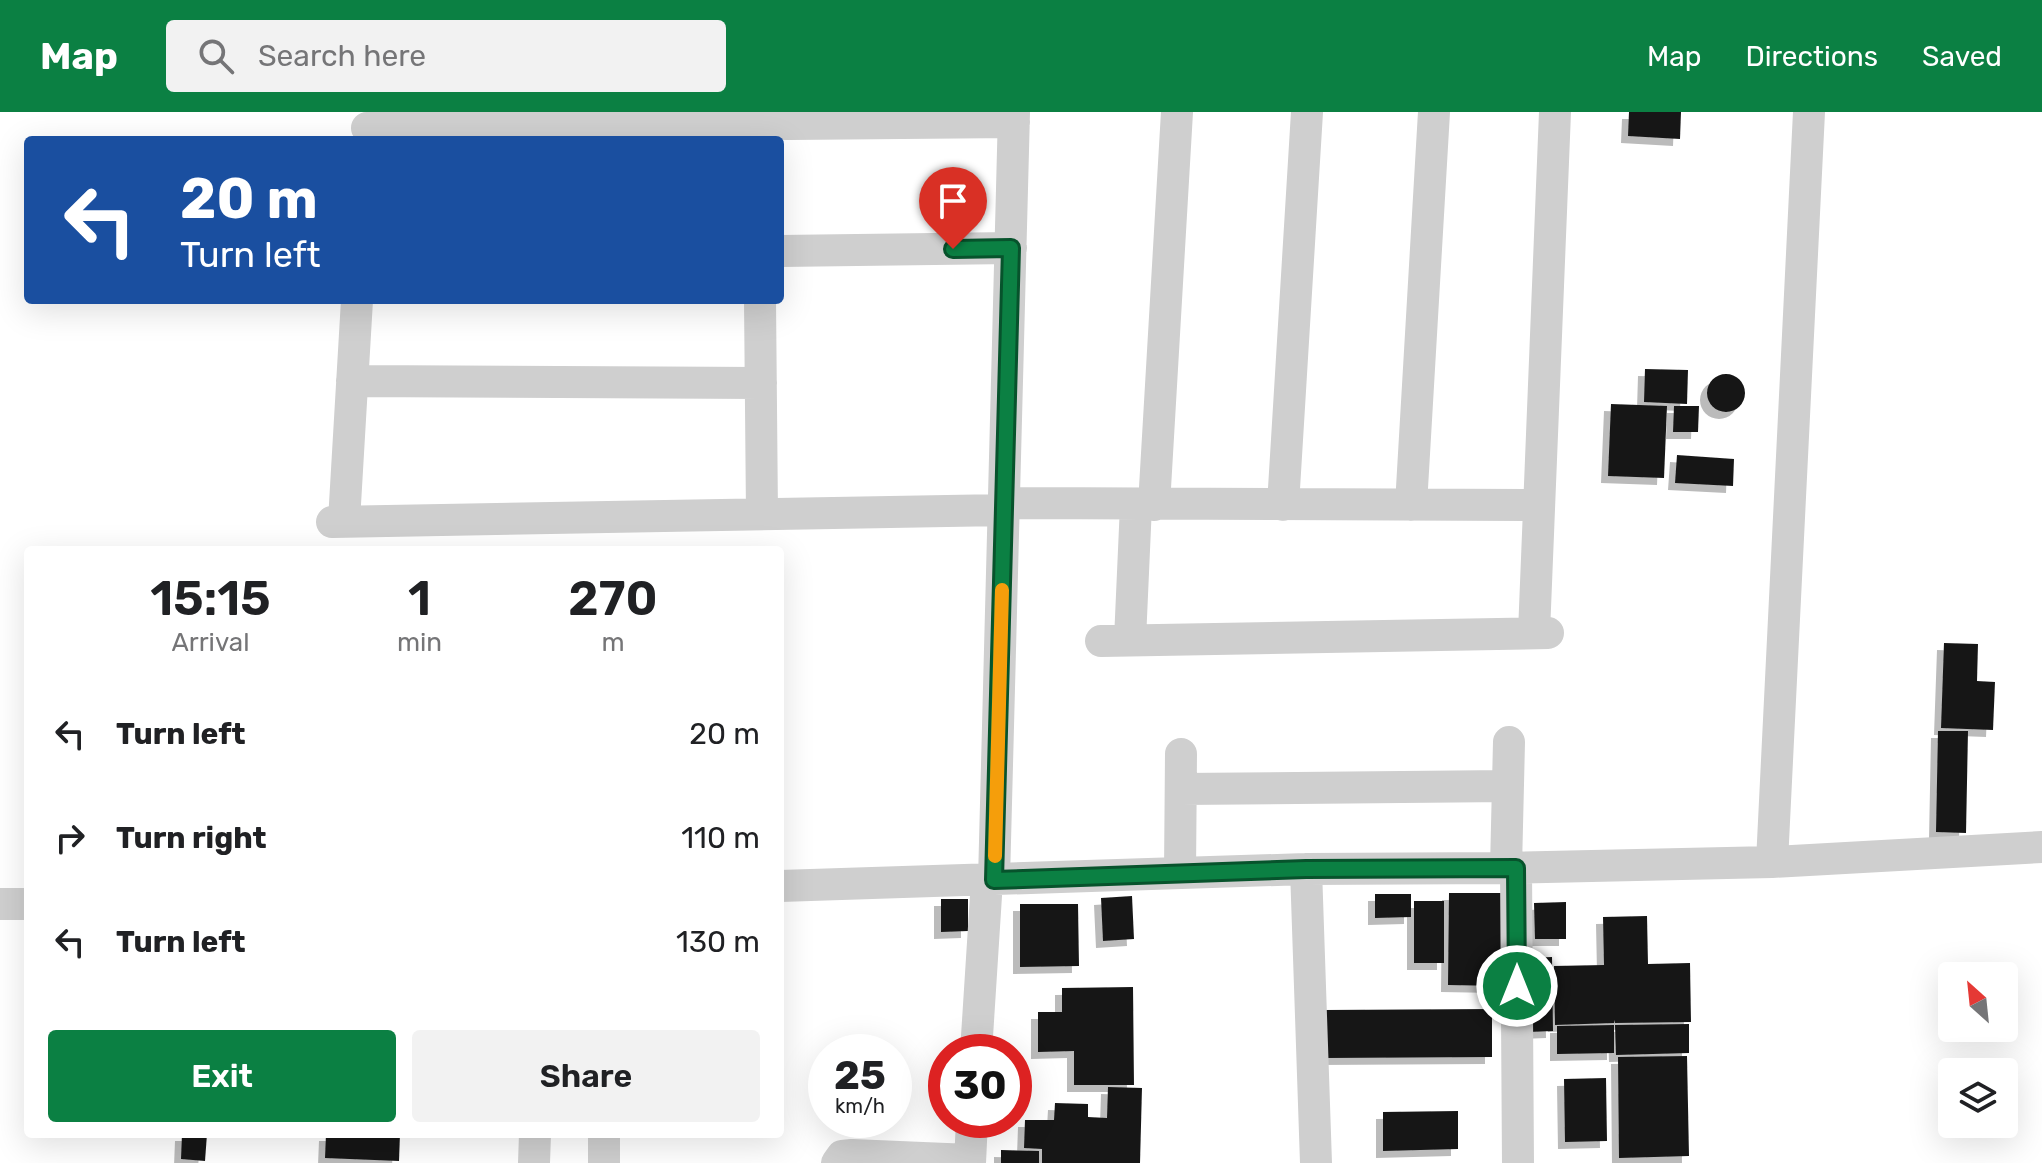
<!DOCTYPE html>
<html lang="en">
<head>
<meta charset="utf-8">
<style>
	body { margin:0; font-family:Rubik,sans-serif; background:#f2f2f2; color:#202124; height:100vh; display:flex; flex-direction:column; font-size:30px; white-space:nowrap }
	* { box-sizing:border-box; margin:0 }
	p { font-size:26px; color:#757577 }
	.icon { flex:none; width:44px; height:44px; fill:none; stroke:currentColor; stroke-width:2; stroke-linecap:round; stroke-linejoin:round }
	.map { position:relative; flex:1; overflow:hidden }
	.details { position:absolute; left:24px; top:434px; width:760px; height:592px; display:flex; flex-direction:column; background:#fff; border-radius:8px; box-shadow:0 8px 32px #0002 }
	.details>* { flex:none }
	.hud { position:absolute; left:24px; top:24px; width:760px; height:168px; border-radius:8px; box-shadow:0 8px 32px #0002; background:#1a4fa0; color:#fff; overflow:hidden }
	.needle { width:52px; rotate:333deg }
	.buttons { position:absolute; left:1938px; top:850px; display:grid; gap:16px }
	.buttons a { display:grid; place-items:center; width:80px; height:80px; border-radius:8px; background:#fff; box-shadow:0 8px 32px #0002; font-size:40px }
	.speed { position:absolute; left:808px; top:922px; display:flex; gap:16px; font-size:40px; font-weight:700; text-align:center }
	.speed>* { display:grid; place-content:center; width:104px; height:104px; border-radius:50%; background:#fff; box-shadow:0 8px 32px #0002; line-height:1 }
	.speed small { font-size:20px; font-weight:400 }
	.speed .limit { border:12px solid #d22; background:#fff; color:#111 }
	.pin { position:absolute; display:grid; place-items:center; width:68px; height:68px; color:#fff; margin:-82px -34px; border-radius:50% 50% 50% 0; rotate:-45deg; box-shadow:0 0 8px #0007 }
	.pin .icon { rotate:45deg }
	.me { position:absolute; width:88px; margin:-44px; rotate:0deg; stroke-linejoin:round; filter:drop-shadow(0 0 6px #0008) }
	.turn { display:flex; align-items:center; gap:28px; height:168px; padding:0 24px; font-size:36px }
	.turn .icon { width:104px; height:104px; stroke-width:2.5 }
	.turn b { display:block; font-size:56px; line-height:68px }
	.eta { display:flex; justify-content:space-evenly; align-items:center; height:136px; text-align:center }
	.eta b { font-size:48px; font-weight:600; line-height:56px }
	.action { display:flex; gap:16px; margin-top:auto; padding:16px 24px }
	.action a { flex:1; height:92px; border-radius:8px; background:#0b8043; color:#fff; font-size:32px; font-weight:600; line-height:92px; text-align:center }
	.action a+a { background:#f2f2f2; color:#202124 }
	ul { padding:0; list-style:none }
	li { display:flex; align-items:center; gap:24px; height:104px; padding:0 24px }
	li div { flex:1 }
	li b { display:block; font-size:30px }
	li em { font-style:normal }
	header { display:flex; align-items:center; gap:48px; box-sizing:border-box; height:112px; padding:0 40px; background:#0b8043; color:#fff }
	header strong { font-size:38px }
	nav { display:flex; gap:44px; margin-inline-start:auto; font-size:28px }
	.search { width:560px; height:72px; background:#f2f2f2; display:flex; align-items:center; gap:20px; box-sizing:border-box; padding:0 28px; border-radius:8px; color:#757577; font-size:30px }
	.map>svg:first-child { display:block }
	.building { fill:#191919; filter:url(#shadow) }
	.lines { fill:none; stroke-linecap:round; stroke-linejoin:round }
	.minor { stroke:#cfcfcf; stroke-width:32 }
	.route-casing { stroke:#07532c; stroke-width:20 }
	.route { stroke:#0b8043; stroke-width:14 }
	.slow { stroke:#f59e0b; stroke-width:14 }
</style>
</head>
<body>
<header>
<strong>Map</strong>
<div class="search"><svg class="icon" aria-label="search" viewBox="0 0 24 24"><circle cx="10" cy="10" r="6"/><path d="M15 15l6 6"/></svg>Search here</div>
<nav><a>Map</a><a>Directions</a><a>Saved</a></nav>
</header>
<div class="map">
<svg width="2042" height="1051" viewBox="0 0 2042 1051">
	<defs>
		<filter id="shadow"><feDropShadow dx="-7" dy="7" stdDeviation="0" flood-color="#0004"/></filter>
	</defs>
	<rect width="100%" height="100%" fill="#fff"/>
	<!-- building -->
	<path class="building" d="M1629,0H1681L1680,27L1628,24Z
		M1645,257L1688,258L1687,292L1644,290Z
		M1707 281a19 19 0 1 1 38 0a19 19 0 1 1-38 0Z
		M1611,292L1667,294L1664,366L1608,364Z
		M1674,294H1699L1698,320H1673Z
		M1677,343L1734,347L1733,374L1675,371Z
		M1944,531L1978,532L1977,569L1995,570L1993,618L1941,616Z
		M1938,619H1968L1966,721L1936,720Z
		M1449,781H1502V874L1448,873Z
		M1375,782H1411V805L1375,806Z
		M1132,784L1134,827L1103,829L1101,786Z
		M941,787H968V819L941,820Z
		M1414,789H1444V851H1414Z
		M1566,790V827H1535L1534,791Z
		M1020,792H1078L1079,854L1020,855Z
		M1647,804L1648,852L1690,851L1691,910L1615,911L1614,908V911L1555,913L1554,854L1604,853L1603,805Z
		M1552,845L1553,919L1528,920L1527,846Z
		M1133,875L1134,973H1074V939L1038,940V900H1062V876Z
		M1492,897V945L1325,946V898Z
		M1689,912V941L1616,943L1615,913Z
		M1614,913V941L1557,942V914Z
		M1687,944L1689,1044L1619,1046L1618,945Z
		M1606,966L1607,1029L1565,1030L1564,967Z
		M1108,975L1142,976L1140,1051H1042V1037L1024,1036L1025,1008H1054L1055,991L1088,992V1005L1107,1006Z
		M1458,999V1037L1383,1039V1000Z
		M182,1022H207L205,1049L181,1047Z
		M326,1022H400L399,1049L325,1046Z
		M1001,1038L1039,1039V1051H1001Z"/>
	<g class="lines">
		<!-- minor -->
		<path class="minor" d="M367,16L1014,10
			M780,139L1011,136
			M760,188L762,402
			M352,269L761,271
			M1004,391L1539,393
			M1154,393L1177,0
			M1283,393L1307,0
			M1411,393L1434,0
			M344,409L357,188
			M332,410L1004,398
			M1534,521L1555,0
			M1130,528L1136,393
			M1101,529L1548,521
			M1181,677L1508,674
			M1772,750L1809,0
			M1506,756L1509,630
			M1516,756L1518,1051
			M1306,757L1316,1051
			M1180,761L1181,642
			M994,768L1014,0
			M780,774L1306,757L1506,756L1772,750L2042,735
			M0,792H28
			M976,940L987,768
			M534,1051L535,1022
			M604,1051V1022
			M837,1051L842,1044L852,1043L970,1048
			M970,1051L972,1008"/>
	</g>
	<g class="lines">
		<!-- route casing -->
		<g class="route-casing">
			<path id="route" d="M953,137L1011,136L994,768L1306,757L1516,756L1517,874"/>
		</g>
		<!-- route -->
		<use href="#route" class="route"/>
		<!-- slow -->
		<path class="slow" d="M995,744L1002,478"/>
	</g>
</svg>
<div class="buttons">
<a><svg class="needle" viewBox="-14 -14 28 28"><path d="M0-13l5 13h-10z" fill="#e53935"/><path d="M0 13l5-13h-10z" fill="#757577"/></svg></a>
<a><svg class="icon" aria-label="layers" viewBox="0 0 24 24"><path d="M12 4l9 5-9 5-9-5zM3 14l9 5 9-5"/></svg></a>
</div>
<div class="speed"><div>25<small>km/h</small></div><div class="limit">30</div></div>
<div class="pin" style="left:953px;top:137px;background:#d93025"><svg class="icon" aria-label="arrive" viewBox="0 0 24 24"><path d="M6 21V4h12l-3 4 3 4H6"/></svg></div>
<svg class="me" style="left:1517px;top:874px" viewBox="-20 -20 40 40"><circle r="17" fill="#0b8043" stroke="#fff" stroke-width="3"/><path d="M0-11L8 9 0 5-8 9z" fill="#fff"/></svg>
<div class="hud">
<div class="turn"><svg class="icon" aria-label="left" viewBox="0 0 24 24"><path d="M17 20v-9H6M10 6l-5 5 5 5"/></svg><div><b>20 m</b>Turn left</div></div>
</div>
<section class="details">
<div class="eta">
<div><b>15:15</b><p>Arrival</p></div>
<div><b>1</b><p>min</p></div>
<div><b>270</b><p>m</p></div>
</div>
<ul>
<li><svg class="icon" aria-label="left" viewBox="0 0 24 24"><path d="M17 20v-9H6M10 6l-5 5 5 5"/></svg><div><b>Turn left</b></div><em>20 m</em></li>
<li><svg class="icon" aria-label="right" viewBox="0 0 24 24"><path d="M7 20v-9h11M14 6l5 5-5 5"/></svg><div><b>Turn right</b></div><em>110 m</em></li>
<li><svg class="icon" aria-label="left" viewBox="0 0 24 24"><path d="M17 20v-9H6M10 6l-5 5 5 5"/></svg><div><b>Turn left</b></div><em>130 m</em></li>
</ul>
<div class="action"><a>Exit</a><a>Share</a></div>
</section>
</div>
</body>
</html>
